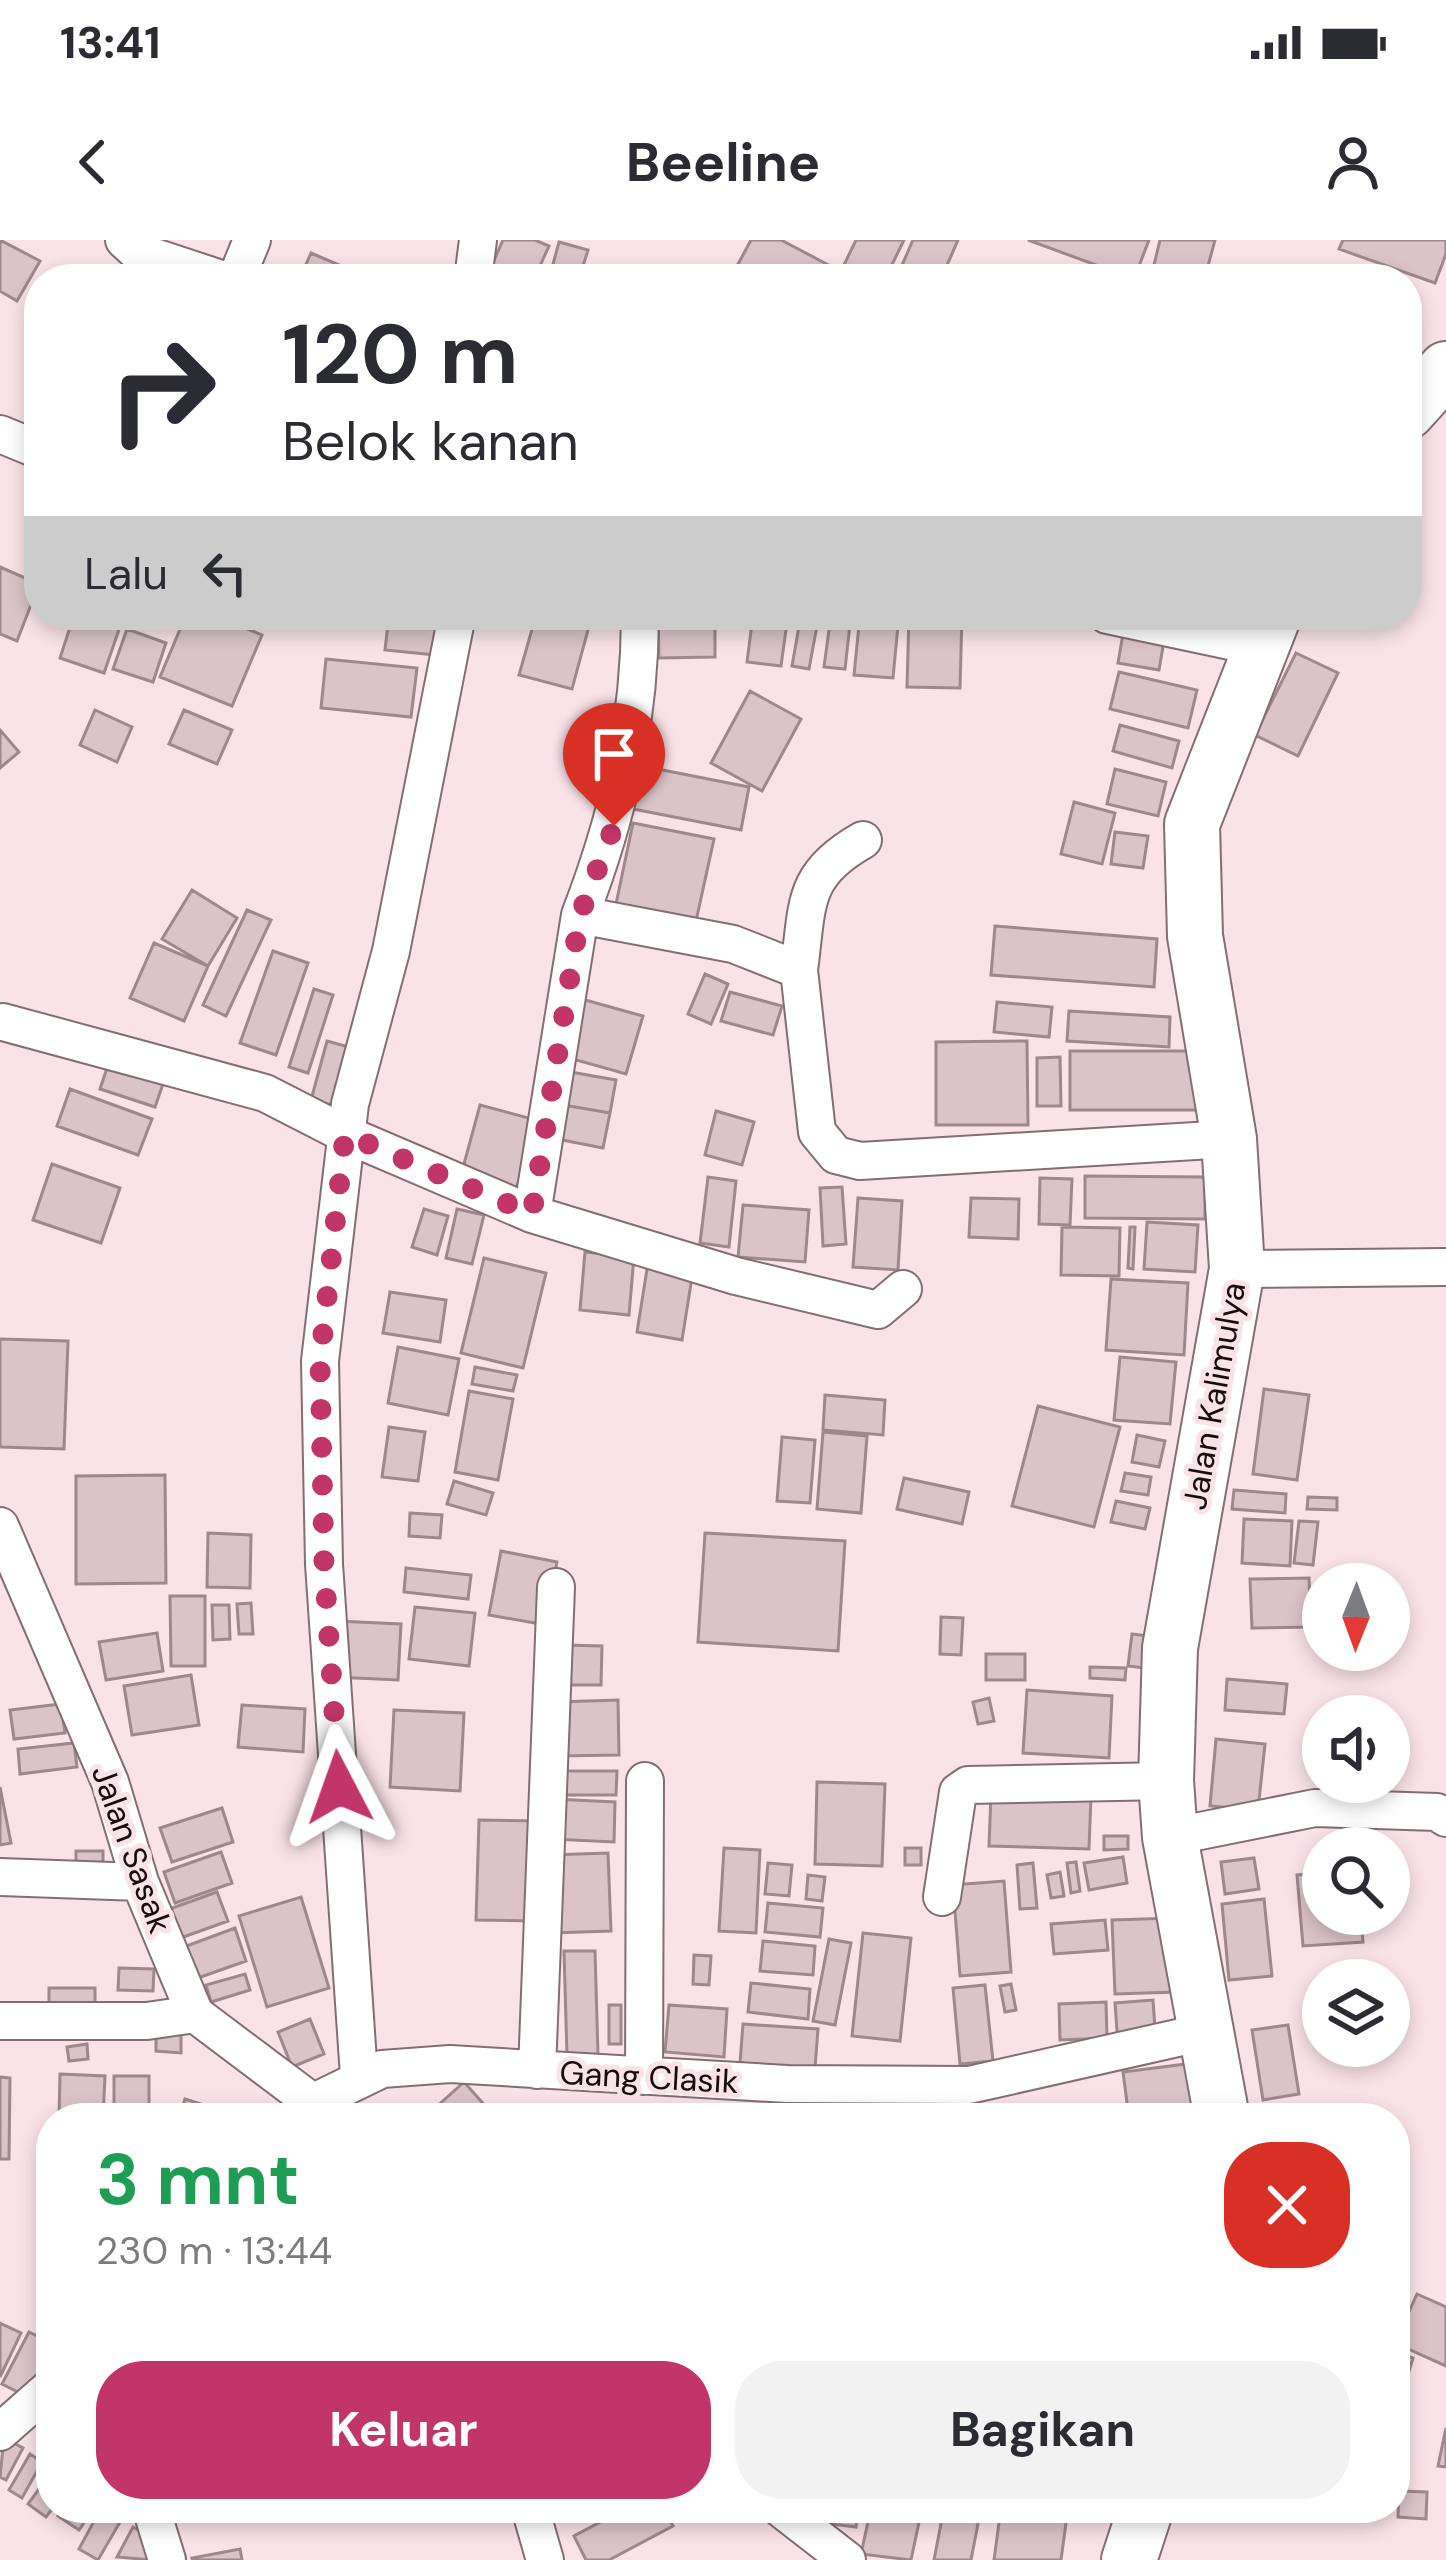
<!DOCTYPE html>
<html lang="id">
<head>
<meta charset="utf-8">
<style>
	body { margin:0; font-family:"DM Sans",sans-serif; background:#f2f2f3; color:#2b2b33; height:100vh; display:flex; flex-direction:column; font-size:45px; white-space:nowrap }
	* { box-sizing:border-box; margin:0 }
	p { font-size:39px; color:#7c7c81 }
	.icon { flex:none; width:66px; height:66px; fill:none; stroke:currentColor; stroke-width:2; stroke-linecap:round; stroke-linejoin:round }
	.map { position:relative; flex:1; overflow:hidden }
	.details { position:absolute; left:36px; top:1863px; width:1374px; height:420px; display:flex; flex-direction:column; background:#fff; border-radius:48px; box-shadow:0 6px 18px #0003 }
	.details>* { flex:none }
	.guide { position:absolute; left:24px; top:24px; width:1398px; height:366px; border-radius:48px; box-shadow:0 6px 18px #0003; background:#fff; color:#2b2b33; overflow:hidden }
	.needle { width:78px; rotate:181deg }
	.controls { position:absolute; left:1302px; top:1323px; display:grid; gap:24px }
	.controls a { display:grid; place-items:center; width:108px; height:108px; border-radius:50%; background:#fff; box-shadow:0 6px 18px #0003; font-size:60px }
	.pin { position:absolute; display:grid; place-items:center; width:102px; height:102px; color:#fff; margin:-123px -51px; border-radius:50% 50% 50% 0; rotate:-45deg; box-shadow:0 0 12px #0007 }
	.pin .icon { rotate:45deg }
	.me { position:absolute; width:132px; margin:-66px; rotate:356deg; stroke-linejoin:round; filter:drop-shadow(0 0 9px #0008) }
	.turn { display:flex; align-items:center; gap:42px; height:252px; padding:0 60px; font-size:54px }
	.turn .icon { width:156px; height:156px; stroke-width:2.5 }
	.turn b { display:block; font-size:84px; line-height:102px }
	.then { display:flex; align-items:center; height:114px; padding:0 60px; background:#0003; gap:24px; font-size:45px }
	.round { display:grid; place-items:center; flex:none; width:126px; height:126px; border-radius:48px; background:#f2f2f3 }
	.headline { display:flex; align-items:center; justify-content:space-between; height:204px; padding:0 60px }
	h1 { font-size:72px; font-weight:700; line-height:90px; color:#1e9e55 }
	.cta { display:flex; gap:24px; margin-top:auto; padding:24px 60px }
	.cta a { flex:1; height:138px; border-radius:48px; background:#c13569; color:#fff; font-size:48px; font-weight:700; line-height:138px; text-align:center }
	.cta a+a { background:#f2f2f3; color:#2b2b33 }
	.status { display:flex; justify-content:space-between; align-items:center; height:84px; padding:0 60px; background:#fff; direction:ltr }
	.status svg { height:33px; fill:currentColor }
	header { display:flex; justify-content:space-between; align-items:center; height:156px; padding:0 60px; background:#fff; font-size:54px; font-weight:700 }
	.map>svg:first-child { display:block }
	.building { fill:#dbc4c9; stroke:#9d888c; stroke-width:3 }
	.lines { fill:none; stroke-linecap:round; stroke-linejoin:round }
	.street-casing { stroke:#836e73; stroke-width:40 }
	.secondary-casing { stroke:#836e73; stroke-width:58 }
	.street { stroke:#fff; stroke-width:36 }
	.secondary { stroke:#fff; stroke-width:54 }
	.route { stroke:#c13569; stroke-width:21; stroke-dasharray:0 37.8 }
	.labels { text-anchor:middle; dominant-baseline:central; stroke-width:10; stroke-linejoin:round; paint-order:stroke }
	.street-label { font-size:33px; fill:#150d0f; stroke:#fae3e8 }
</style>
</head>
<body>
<div class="status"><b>13:41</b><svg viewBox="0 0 49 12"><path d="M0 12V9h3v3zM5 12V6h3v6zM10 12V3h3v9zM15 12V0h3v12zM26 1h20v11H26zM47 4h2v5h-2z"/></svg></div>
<header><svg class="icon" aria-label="back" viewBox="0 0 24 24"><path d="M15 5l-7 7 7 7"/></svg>Beeline<svg class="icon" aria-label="person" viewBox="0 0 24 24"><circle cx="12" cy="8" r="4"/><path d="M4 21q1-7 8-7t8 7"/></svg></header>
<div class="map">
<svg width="1446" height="2320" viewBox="0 0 1446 2320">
	<rect width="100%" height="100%" fill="#fae3e8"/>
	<!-- building -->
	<path class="building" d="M0,0L40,21L17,61L0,51Z
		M503,0H535L549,6L534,39H505L489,32Z
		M751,0H781L838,30L833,39H730Z
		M856,0H904L885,39H868L843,27Z
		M913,0H958L941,39H896Z
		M1028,0H1149L1134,39Z
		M1160,0H1215L1205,37L1154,25Z
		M1343,0H1446V14L1435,43L1339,9Z
		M559,2L588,10L579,39H549Z
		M311,13L344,27L339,39L300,38Z
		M0,327L39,344L17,401L0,394Z
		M74,375H124L104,433L60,418Z
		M186,375H214L262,395L232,466L160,437Z
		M373,375H438V380H373Z
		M536,375L591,379L572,449L519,435Z
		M658,375H715V417L659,418Z
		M753,375H788L781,426L747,422Z
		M801,375H819L809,429L792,426Z
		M831,375H851L845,429L824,427Z
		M860,375H899L893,438L854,435Z
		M909,375H962L960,448L907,447Z
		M1125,382L1166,389L1159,430L1118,423Z
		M388,384L448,390L446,416L385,410Z
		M127,389L166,403L153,442L113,429Z
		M1296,413L1338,433L1298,516L1255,495Z
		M326,419L417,428L411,477L321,468Z
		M1119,432L1197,450L1188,488L1110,469Z
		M750,451L801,479L762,551L711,523Z
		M95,470L132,487L117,522L80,505Z
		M184,470L232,490L217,524L169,504Z
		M1120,485L1179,501L1172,528L1113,511Z
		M0,490L19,512L0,528Z
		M637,525L749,547L741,590L628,568Z
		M1115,529L1166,542L1158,576L1107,564Z
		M1074,562L1115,573L1102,624L1061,614Z
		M633,583L714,599L696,681L616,664Z
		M1115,592L1148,596L1143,628L1111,624Z
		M192,650L237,678L208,726L162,699Z
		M247,670L271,680L226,776L203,765Z
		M995,686L1157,699L1154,747L991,735Z
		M154,703L208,726L184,781L130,758Z
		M273,711L308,723L276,815L240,803Z
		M705,734L728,744L711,784L688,774Z
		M314,749L333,755L308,833L289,827Z
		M730,752L782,766L773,795L721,781Z
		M578,758L643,776L626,834L562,816Z
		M997,762L1052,767L1049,797L994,792Z
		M1069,771L1170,777L1169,807L1067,801Z
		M327,801L349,807L333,865L311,860Z
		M1027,801L1028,885H936V802Z
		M1070,811H1199L1200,870H1070Z
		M1060,817L1061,866H1037V818Z
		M108,825L163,844L155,867L100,849Z
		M565,831L616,840L610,873L558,864Z
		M70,849L152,879L138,915L57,886Z
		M558,864L610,873L603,908L552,898Z
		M480,865L536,880L516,950L461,935Z
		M716,871L754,882L742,925L705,915Z
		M52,924L120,948L101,1003L33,980Z
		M1085,936L1205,937V979L1085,978Z
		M708,937L736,941L729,1007L700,1003Z
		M1040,938L1072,939L1070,985L1039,984Z
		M842,947L846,1004L823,1006L820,948Z
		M858,958L902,961L898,1030L853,1027Z
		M971,958L1019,959L1018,999L969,997Z
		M743,965L809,970L805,1022L738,1017Z
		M424,969L448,976L437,1015L412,1007Z
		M457,969L484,975L472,1024L446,1018Z
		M1147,982L1198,985L1195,1032L1144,1029Z
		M1062,987L1120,988L1119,1036L1061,1035Z
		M1130,987H1135L1133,1029L1128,1028Z
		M585,1012L634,1017L629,1075L580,1070Z
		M484,1018L546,1033L523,1128L461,1113Z
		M648,1023L693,1031L682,1100L637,1092Z
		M1111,1039L1188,1043L1184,1115L1106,1110Z
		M390,1052L446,1060L440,1102L383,1093Z
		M0,1099L68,1101L64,1209L0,1207Z
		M398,1107L459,1119L448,1175L388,1163Z
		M1120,1117L1176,1122L1170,1184L1114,1180Z
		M475,1127L517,1135L513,1151L472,1144Z
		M1264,1149L1309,1155L1297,1240L1253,1234Z
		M469,1151L513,1159L498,1240L455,1232Z
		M825,1155L885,1160L883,1195L823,1190Z
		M1038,1166L1120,1187L1094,1287L1012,1266Z
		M389,1187L425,1192L418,1241L382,1237Z
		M823,1192L867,1196L861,1273L817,1269Z
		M1137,1195L1165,1201L1159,1227L1132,1222Z
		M782,1197L815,1200L810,1263L777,1261Z
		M1125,1233L1151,1237L1148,1255L1121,1251Z
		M165,1235L166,1343L76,1344V1236Z
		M904,1238L969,1252L962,1284L897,1269Z
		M454,1241L493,1253L486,1275L447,1264Z
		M1234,1250L1286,1254L1285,1273L1232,1269Z
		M1308,1257L1337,1258V1270L1307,1269Z
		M1116,1261L1150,1268L1145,1289L1111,1282Z
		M410,1273L442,1275L440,1298L409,1296Z
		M1244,1279L1292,1281L1290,1326L1242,1323Z
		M1299,1281L1318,1282L1313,1325L1294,1323Z
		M208,1293L251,1295L250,1348L207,1347Z
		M705,1293L845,1301L838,1411L698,1402Z
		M501,1311L557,1322L546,1385L489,1375Z
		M406,1328L471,1335L468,1359L404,1352Z
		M1309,1338L1311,1387L1252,1388L1250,1339Z
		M170,1356H205V1426H171Z
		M251,1363L253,1394H239L237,1364Z
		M212,1365H229L230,1399L213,1400Z
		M415,1367L475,1373L469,1426L409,1419Z
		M941,1377L963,1378L961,1415L940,1414Z
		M337,1381L401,1384L398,1440L335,1437Z
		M157,1393L163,1431L106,1440L99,1402Z
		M1132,1394L1149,1396L1145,1428L1128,1426Z
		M564,1405L602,1406L601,1445H564Z
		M986,1414H1025V1440H986Z
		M1090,1427L1126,1428L1125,1440L1090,1438Z
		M191,1435L199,1485L132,1495L124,1446Z
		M1227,1439L1287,1444L1284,1474L1225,1470Z
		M1027,1450L1112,1456L1109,1518L1023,1513Z
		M989,1458L994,1481L978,1484L973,1462Z
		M618,1460L619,1515L558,1516L557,1462Z
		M61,1464L65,1493L14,1499L10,1470Z
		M242,1465L305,1469L303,1512L238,1507Z
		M394,1470L464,1473L460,1551L390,1547Z
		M1216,1499L1265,1504L1258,1570L1210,1566Z
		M74,1503L77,1527L20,1534L18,1509Z
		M555,1531H617L616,1555H555Z
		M817,1542L885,1544L882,1626L815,1624Z
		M0,1547L11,1603L0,1605Z
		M991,1553L1091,1556L1089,1609L989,1606Z
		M553,1559L615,1562L614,1602L552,1599Z
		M222,1568L233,1602L172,1622L160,1588Z
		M479,1580L538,1581L534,1681L476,1680Z
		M1104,1596H1128V1609L1104,1610Z
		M724,1608L760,1610L756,1693L719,1691Z
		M905,1608H921V1625H905Z
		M76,1611H103V1638H76Z
		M221,1612L232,1643L175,1663L164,1632Z
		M608,1613L611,1691L552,1693L549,1615Z
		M1123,1617L1127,1643L1089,1650L1084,1623Z
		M1254,1618L1259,1649L1225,1654L1221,1622Z
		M1076,1622L1080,1651L1071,1653L1067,1623Z
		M768,1623L792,1625L789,1656L765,1654Z
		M1033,1623L1037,1668L1020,1669L1017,1625Z
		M1060,1632L1064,1656L1051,1658L1047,1635Z
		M1323,1633V1674H1361L1363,1702L1303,1706L1297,1635Z
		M808,1635L825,1637L822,1661L806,1659Z
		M1004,1641L1011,1732L960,1736L953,1645Z
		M217,1652L228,1681L175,1700L164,1671Z
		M301,1657L329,1748L267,1767L239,1676Z
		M1264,1659L1272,1736L1229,1740L1222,1664Z
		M768,1663L823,1668L820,1697L765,1692Z
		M1174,1678L1177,1752L1115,1754L1112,1680Z
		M1105,1680L1108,1710L1054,1714L1051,1684Z
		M235,1688L246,1721L195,1739L184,1707Z
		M863,1693L911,1698L900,1801L852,1796Z
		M829,1699L851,1703L835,1785L813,1781Z
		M763,1701L815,1706L813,1735L760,1731Z
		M564,1711H595L598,1815L567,1816Z
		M694,1715L711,1716L709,1745L693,1744Z
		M119,1728L154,1729L153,1751L118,1750Z
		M245,1734L250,1750L211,1762L206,1745Z
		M751,1743L810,1749L808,1779L748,1772Z
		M1011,1744L1016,1770L1005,1772L1000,1746Z
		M985,1745L993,1821L960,1824L953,1748Z
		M49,1748H95V1766L49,1765Z
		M1153,1760L1156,1803L1118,1805L1115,1763Z
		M1106,1762L1107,1798L1060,1800L1059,1764Z
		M609,1765H621V1804H609Z
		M669,1765L727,1769L724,1817L665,1812Z
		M310,1779L324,1814L292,1827L278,1792Z
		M743,1784L818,1789L815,1828L740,1823Z
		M1288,1785L1299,1854L1263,1860L1252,1790Z
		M156,1793L181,1794V1813L156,1811Z
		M87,1804L88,1819L69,1821L67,1807Z
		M1186,1824L1193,1872L1129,1878L1123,1832Z
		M60,1834L105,1836L103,1878H59Z
		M114,1836H149V1878H114Z
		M0,1837L10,1838L9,1919H0Z
		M464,1842L496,1878H424Z
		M185,1859L226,1872L225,1878H179Z
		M1312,1867L1314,1878H1265L1264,1873Z
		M1395,2000L1406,2003L1395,2036Z
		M1417,2054L1446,2067V2126L1395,2103Z
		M0,2083L21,2093L0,2137Z
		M29,2092L51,2103V2123L32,2159L2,2144Z
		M1395,2112L1413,2118L1401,2158L1395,2156Z
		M1446,2188V2227L1438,2226Z
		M4,2198L23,2208L6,2240L0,2237Z
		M30,2214L42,2222L22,2258L9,2250Z
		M50,2234L53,2268L46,2277L28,2264Z
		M1399,2251L1427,2252L1426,2279L1398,2277Z
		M63,2268H94L79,2290L58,2276Z
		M627,2268H663L673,2286L609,2320H586L574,2296Z
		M825,2268H858L856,2287L823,2283Z
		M871,2268H922L911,2320L861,2314Z
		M944,2268H981L971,2320H934Z
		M1001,2268H1068L1061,2320H994Z
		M100,2270L120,2282L98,2320L79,2309Z
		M133,2287L162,2302L152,2320L117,2317Z
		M240,2309L242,2320H193L192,2318Z"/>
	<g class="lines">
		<!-- street casing -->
		<g class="street-casing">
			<path id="street" d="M124,0L136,11L221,39
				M236,39L252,0
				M473,39L478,0
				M0,194L39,210
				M1107,375L1258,407
				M580,675C618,577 640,481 640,375
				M799,730C808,664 801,635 863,600
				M3,782L265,853L345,894L532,974L580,675L733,704L799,730L817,892L836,915L860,921L1229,899
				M532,974L736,1036L878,1070L903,1049
				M1237,1029L1446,1027
				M0,1286L110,1542L140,1642L195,1774L332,1877
				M1170,1597L1315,1568L1437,1572L1446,1578
				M0,1637L140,1642
				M942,1657L958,1552L968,1545L1166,1541
				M0,1781H147L195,1774
				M537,1830L556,1347
				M359,1836L324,1324L320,1121L350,864L391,711L457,375
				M644,1836L645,1541
				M299,1878L312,1863L382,1829L450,1824L787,1844L969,1845L1204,1792
				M0,2192L51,2147
				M151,2268L167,2320
				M530,2268L545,2320
				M780,2268L847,2320"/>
		</g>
		<!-- secondary casing -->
		<g class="secondary-casing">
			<path id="secondary" d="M1407,172L1446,129
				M1222,1878L1170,1597L1166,1541L1170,1408L1237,1029L1229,899L1195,696L1192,584L1274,375
				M1129,2320L1146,2268"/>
		</g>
		<!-- street -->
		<use href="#street" class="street"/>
		<!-- secondary -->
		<use href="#secondary" class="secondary"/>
	</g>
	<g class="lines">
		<!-- route -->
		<path class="route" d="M339,1547L324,1324L320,1121L345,894L532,974L580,675L614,586"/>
	</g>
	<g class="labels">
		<!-- street labels -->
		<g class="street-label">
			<text transform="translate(1214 1156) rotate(-80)">Jalan Kalimulya</text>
			<text transform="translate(132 1609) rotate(70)">Jalan Sasak</text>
			<text transform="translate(649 1837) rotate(3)">Gang Clasik</text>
		</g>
	</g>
</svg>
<div class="controls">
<a><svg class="needle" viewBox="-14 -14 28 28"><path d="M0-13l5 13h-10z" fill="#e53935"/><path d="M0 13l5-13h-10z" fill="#7c7c81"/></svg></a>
<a><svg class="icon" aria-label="sound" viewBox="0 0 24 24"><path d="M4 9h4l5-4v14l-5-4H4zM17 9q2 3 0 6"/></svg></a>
<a><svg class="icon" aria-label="search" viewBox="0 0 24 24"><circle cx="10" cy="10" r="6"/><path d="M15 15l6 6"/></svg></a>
<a><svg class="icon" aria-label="layers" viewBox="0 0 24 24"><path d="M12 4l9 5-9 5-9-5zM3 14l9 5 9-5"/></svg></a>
</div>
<div class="pin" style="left:614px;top:586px;background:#d93025"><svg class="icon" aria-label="arrive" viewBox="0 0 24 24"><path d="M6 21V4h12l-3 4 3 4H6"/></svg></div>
<svg class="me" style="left:339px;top:1547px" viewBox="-20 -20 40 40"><path d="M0-17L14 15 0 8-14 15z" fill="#c13569" stroke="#fff" stroke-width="4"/></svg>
<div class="guide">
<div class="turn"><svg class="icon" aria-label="right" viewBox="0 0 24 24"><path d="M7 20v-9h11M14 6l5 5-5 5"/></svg><div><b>120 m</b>Belok kanan</div></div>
<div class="then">Lalu<svg class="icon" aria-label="left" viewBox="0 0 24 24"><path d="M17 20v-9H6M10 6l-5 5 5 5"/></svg></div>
</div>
<section class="details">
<div class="headline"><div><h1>3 mnt</h1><p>230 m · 13:44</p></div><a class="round" style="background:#d93025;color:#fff"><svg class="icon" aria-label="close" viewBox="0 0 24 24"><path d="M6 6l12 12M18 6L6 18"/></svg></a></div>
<div class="cta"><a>Keluar</a><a>Bagikan</a></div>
</section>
</div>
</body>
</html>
